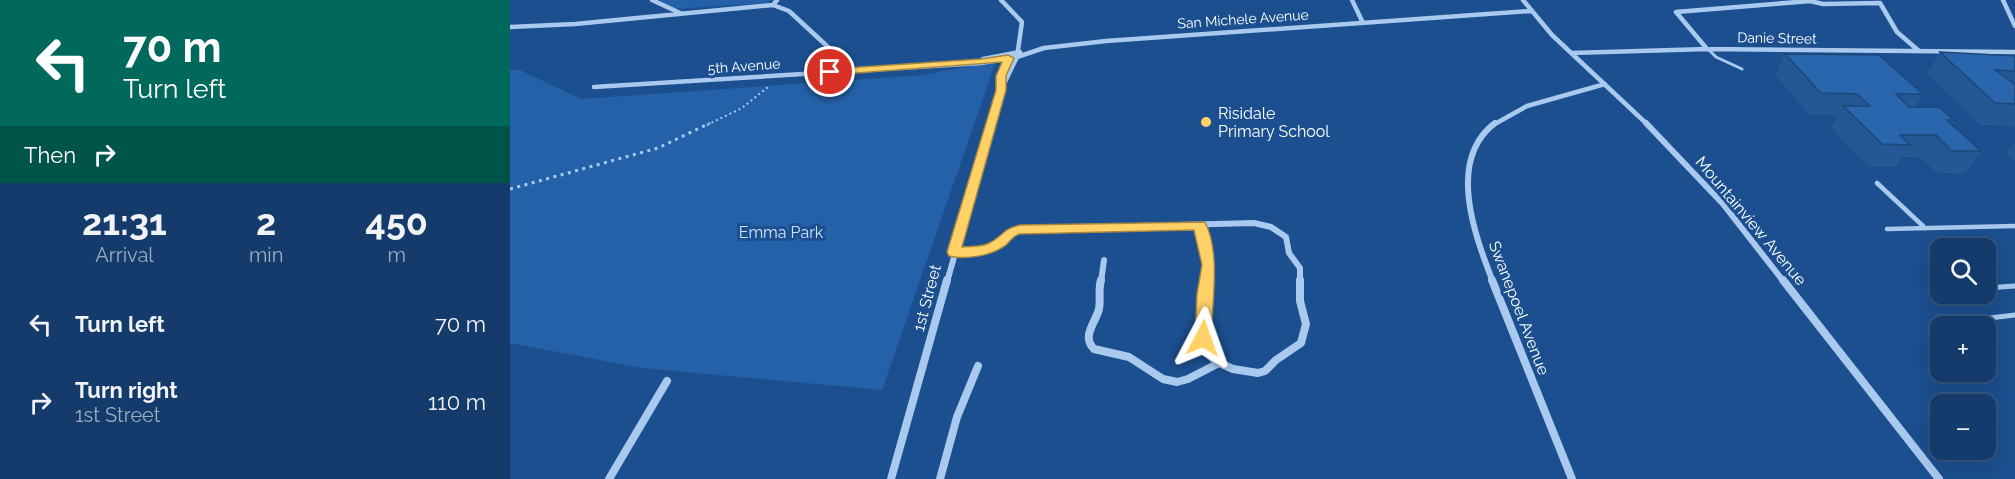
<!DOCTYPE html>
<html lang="en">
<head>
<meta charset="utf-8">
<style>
	body { margin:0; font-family:Raleway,sans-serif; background:#1d4271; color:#f1f3f6; height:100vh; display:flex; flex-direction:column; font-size:22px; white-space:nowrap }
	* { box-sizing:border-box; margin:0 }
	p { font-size:20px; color:#9dadc1 }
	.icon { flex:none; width:33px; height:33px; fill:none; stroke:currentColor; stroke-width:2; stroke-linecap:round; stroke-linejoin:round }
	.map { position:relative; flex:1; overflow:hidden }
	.side { display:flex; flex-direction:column; background:#143b6b; width:510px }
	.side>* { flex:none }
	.banner { background:#00695c; color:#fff; overflow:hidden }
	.buttons { position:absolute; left:1420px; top:238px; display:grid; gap:12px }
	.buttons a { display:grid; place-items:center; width:66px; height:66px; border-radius:12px; background:#143b6b; box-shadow:0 6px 24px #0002,0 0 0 2px #33557e; font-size:30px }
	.pin { position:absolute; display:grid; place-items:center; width:51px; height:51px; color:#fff; margin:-26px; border:3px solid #fff; border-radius:50%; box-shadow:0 2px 6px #0007 }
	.me { position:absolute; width:66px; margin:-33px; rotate:4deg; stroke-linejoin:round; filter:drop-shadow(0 0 4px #0008) }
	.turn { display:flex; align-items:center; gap:21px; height:126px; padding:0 24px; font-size:27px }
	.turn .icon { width:78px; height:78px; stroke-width:2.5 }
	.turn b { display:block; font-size:42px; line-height:51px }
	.then { display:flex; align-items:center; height:57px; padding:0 24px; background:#0003; gap:12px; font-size:22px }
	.eta { display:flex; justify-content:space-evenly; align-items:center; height:102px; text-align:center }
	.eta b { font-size:36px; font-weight:700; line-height:42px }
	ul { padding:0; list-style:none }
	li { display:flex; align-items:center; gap:18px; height:78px; padding:0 24px }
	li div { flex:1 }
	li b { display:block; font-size:22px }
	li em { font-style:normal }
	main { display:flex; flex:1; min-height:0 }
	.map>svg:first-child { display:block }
	.green { fill:#2461a8 }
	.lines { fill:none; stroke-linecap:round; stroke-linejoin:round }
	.path-far1 { stroke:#a9c9ee; stroke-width:2; stroke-dasharray:2 3; stroke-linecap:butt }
	.path { stroke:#a9c9ee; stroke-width:3; stroke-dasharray:3 4.5; stroke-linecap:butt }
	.lane-far2 { stroke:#a9c9ee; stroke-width:3 }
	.lane-far1 { stroke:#a9c9ee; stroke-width:4.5 }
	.lane { stroke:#a9c9ee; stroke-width:5 }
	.street-far2 { stroke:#a9c9ee; stroke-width:4.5 }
	.street-far1 { stroke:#a9c9ee; stroke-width:6 }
	.street { stroke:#a9c9ee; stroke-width:8 }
	.wall { fill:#245895 }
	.building { fill:#2a66ad; stroke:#1d4779; stroke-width:1.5 }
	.route { fill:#ffd166; stroke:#a68842; stroke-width:1.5 }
	.poi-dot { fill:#ffd166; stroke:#1b4f8f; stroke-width:2 }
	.labels { text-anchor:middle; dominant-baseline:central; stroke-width:6; stroke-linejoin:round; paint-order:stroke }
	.far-street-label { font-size:14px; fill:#fff; stroke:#1b4f8f }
	.poi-label { font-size:16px; fill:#fff; stroke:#1b4f8f; text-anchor:start }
	.street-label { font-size:16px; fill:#fff; stroke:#1b4f8f }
	.park-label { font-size:16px; fill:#cfe3fa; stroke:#1b4f8f }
</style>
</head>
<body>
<main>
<section class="side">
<div class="banner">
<div class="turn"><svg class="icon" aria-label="left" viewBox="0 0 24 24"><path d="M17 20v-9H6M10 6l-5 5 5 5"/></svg><div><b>70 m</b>Turn left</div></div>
<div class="then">Then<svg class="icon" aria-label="right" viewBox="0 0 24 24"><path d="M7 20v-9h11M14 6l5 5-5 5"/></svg></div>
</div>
<div class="eta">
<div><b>21:31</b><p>Arrival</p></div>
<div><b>2</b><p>min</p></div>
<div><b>450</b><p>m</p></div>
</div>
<ul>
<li><svg class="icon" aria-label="left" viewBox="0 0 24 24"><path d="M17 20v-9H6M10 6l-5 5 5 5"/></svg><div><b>Turn left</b></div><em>70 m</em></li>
<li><svg class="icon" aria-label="right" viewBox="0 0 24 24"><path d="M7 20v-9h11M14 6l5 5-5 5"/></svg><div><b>Turn right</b><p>1st Street</p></div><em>110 m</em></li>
</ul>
</section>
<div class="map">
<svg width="1505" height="479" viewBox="0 0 1505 479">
	<rect width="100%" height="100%" fill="#1b4f8f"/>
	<!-- green -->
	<path class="green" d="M142,0H260L258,3L162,9Z
		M486,61L372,390L132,368L0,343V70H10L71,99L413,75Z"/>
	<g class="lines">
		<!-- path-far1 -->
		<path class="path-far1" d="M197,125L232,108L258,87"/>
		<!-- path -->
		<path class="path" d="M0,189L148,148L200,123"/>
		<!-- lane-far2 -->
		<path class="lane-far2" d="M1198,49L1206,57L1232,69"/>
		<!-- lane-far1 -->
		<path class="lane-far1" d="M1367,183L1413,226
			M1377,229L1505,226"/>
		<!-- lane -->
		<path class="lane" d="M1476,288L1505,286
			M1471,319L1505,315"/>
		<!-- street-far2 -->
		<path class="street-far2" d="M142,0L170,13
			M267,0L263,5L279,11L343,70
			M842,0L853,23
			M1013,0L1042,35L1138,125
			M1493,0L1505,26
			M0,27L65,24L263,5
			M1197,49L1166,12L1300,1L1313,4L1370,3L1387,32L1409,51
			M1061,53L1198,49L1505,52
			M473,59L510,52
			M84,87L471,63L507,57L534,48L596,41L1021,11
			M491,90V76L499,58
			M481,125L491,90L507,57L512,22L491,0
			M983,125L1017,106L1095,84"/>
		<!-- street-far1 -->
		<path class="street-far1" d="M1136,123L1213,204L1274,282
			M690,225L699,265L697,282
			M444,252L478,249L501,232L510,229L744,223L761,227L776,237L779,253L790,268V282
			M437,282L482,123
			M591,282L594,260
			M983,282C965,236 936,160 985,123"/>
		<!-- street -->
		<path class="street" d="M591,280C588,290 591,299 589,309C586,322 571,336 584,349L619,357L653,379L667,382L678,379L709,363
			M697,280L693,325L696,352L707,362L723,369L748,373L755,371L766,360L791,343L796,324L790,301V280
			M982,280L1062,479
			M1273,280L1429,479
			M99,479L157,381
			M381,479L437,280
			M430,479L447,417L468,366"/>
	</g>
	<!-- wall -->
	<path class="wall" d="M1430,52L1505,56V127L1470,125L1417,73Z
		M1275,54L1413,94L1405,107L1444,120L1442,125L1471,151L1455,174L1427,173L1411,158L1392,157L1386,167H1358L1321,128L1328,115H1300L1265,75Z
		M1505,141V162L1496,154Z"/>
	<!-- building -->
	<path class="building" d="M1430,52L1505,56V71L1485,70L1505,84V104L1485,103Z
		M1275,54L1369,55L1413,94H1386L1399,107H1429L1444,120H1437L1471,151H1442L1426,135H1390L1400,145L1372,144L1333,106H1360L1347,94L1311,93Z"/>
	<!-- route -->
	<path class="route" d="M498,55L504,58L496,76V90L452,247C460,246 470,247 477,244C492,238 493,228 510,225L695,222C711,253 702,303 701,338L699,342H688L685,338L687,294L692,265L684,230L510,234C503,235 501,241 496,245C482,256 455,260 439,256L437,252L486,90V76L492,62L320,75L315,72L320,69L471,59Z"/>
	<!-- markers -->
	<circle class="poi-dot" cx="696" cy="122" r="6"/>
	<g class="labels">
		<!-- far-street labels -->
		<g class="far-street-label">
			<text transform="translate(733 19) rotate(-4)">San Michele Avenue</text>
			<text transform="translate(1267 38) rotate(1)">Danie Street</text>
			<text transform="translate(234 66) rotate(-4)">5th Avenue</text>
		</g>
		<!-- poi labels -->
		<g class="poi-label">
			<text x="708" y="113">Risidale<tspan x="708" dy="18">Primary School</tspan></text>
		</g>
		<!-- street labels -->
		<g class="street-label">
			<text transform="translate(1241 221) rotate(50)">Mountainview Avenue</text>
			<text transform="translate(417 298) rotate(-75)">1st Street</text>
			<text transform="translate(1009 308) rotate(69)">Swanepoel Avenue</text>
		</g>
		<!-- park labels -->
		<g class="park-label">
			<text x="271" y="232">Emma Park</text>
		</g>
	</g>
</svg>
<div class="buttons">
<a><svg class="icon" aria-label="search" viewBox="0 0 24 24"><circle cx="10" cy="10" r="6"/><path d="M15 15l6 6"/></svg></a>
<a>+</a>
<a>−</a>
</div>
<div class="pin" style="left:320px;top:72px;background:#d93025"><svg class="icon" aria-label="arrive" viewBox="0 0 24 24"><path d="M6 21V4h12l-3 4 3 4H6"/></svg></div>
<svg class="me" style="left:693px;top:338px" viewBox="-20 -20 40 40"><path d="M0-17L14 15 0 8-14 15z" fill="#ffd166" stroke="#fff" stroke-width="4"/></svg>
</div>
</main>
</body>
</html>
